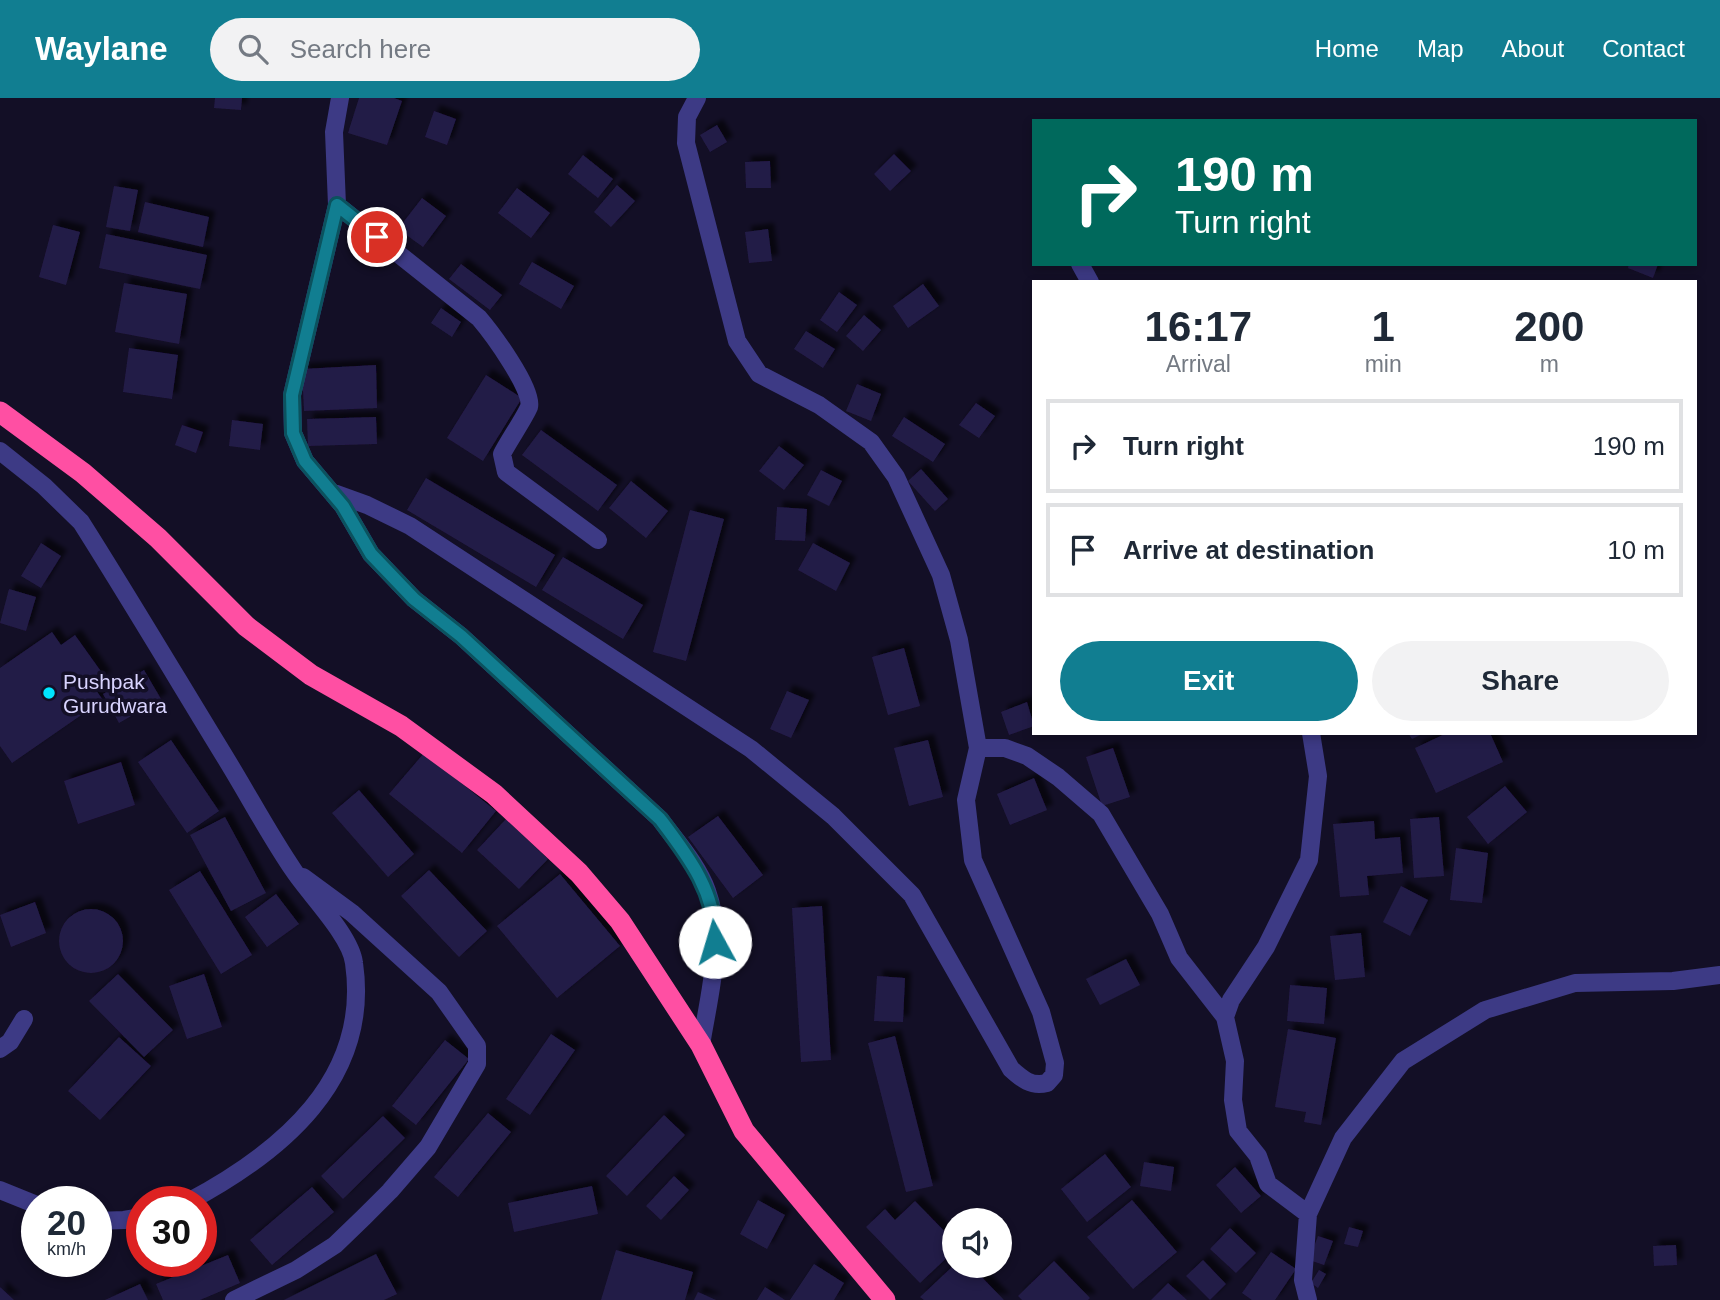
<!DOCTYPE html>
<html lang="en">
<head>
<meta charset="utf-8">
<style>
	body { margin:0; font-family:Arial,sans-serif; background:#f2f2f3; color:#1f2937; height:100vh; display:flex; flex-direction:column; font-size:26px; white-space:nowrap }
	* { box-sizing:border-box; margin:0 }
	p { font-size:23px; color:#747a83 }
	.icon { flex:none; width:38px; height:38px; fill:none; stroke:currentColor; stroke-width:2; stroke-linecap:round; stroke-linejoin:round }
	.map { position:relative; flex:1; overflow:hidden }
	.side { position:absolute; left:1032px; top:182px; width:665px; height:455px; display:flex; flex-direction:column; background:#fff; border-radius:0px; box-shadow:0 4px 10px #0003 }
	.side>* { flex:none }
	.banner { position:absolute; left:1032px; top:21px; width:665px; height:147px; border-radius:0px; box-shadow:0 4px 10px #0003; background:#00695c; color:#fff; overflow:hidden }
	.tools { position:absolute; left:942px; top:1110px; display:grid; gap:14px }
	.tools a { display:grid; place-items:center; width:70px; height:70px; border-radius:50%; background:#fff; box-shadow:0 4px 10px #0003; font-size:35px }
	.speed { position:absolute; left:21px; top:1088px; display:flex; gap:14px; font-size:35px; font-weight:700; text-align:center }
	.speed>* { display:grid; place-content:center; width:91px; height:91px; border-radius:50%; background:#fff; box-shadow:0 4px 10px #0003; line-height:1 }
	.speed small { font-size:18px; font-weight:400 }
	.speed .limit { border:10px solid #d22; background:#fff; color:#111 }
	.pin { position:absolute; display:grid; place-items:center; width:60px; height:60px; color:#fff; margin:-30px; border:4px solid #fff; border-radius:50%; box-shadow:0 2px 7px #0007 }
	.me { position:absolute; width:77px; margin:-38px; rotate:354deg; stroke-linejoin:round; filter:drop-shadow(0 0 5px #0008) }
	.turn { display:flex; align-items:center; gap:24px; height:147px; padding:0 28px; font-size:32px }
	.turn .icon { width:91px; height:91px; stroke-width:2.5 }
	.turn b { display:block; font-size:49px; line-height:60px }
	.eta { display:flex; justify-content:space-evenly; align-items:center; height:119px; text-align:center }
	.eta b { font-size:42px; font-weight:600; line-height:49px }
	.action { display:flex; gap:14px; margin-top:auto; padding:14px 28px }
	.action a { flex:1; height:80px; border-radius:42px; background:#117e91; color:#fff; font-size:28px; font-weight:600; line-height:80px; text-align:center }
	.action a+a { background:#f2f2f3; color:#1f2937 }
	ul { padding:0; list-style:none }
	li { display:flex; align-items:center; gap:21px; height:94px; margin:0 14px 10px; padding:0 14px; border:4px solid #e0e1e3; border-radius:0px }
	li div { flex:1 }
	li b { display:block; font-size:26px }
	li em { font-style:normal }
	header { display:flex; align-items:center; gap:42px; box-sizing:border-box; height:98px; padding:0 35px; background:#117e91; color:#fff }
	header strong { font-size:33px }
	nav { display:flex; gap:38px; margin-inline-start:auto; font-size:24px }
	.search { width:490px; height:63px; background:#f2f2f3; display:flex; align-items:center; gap:18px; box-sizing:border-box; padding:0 24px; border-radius:38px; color:#747a83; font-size:26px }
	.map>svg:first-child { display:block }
	.building { fill:#241b47; filter:url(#shadow) }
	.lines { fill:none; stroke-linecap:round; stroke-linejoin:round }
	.minor { stroke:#3d3a85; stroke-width:18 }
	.highway { stroke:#ff4fa3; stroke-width:21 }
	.route-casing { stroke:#0b525e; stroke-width:18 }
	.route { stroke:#117e91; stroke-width:12 }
	.poi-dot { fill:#00e5ff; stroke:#130f26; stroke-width:2.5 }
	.labels { text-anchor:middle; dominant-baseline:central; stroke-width:7; stroke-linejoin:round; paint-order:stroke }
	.poi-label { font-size:21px; fill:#d9d4ff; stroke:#130f26; text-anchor:start }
</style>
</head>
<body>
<header>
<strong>Waylane</strong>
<div class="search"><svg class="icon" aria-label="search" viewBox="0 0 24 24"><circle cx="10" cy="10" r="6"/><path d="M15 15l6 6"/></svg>Search here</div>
<nav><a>Home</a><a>Map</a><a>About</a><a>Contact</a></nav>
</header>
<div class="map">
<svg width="1720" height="1202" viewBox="0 0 1720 1202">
	<defs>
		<filter id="shadow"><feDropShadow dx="6" dy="-6" stdDeviation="2" flood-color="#0009"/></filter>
	</defs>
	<rect width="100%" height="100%" fill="#130f26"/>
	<!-- building -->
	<path class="building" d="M215,0H242L241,12L214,10Z
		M359,0H394L402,3L387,47L348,35Z
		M434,13L456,21L447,47L425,39Z
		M717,27L727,44L710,54L700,37Z
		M894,56L911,73L890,93L874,76Z
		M583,57L613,81L598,100L568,76Z
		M770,63L771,90H746L745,64Z
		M617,87L635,103L611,129L594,114Z
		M114,88L138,92L130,133L106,129Z
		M517,90L550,115L531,140L498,115Z
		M422,100L446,118L423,149L398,131Z
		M145,104L209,119L203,149L138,134Z
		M53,127L80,134L66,187L39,179Z
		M768,131L772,163L749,165L745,134Z
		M106,136L207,157L200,191L99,170Z
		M532,164L574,188L561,211L519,186Z
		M461,166L502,197L490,212L449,181Z
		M1629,166H1658L1653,180L1628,170Z
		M124,185L187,196L179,246L115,234Z
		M923,186L939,208L908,230L893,208Z
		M839,194L857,207L837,234L820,222Z
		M441,210L461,224L452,239L431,225Z
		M864,217L881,232L863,253L846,238Z
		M806,233L835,251L823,270L794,251Z
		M129,250L178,257L172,301L123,294Z
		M376,267L377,310L304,313L302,271Z
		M486,277L522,300L483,363L447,340Z
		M857,286L881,296L871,323L846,313Z
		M976,305L995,318L979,340L959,327Z
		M376,319L377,346L308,348L307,321Z
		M904,319L945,346L933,364L892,338Z
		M232,322L263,326L260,352L229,348Z
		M182,327L203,334L196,355L175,347Z
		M541,332L617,387L598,413L522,357Z
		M779,348L804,367L784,392L759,373Z
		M921,371L948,401L935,413L908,383Z
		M821,372L842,383L829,408L807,397Z
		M426,380L555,457L536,489L407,412Z
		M631,383L668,413L646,440L609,410Z
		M777,409L807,411L805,443L775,442Z
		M690,412L724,421L686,563L653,554Z
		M41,445L61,458L41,490L21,478Z
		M813,445L850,465L836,493L798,472Z
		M563,459L643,507L623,541L542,492Z
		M9,491L36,499L26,533L0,525Z
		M52,534L61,547L75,537L105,579L93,588L103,602L12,665L0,648V570Z
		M904,550L920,608L888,617L872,559Z
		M144,572L161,601L119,625L103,596Z
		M787,593L809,602L791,640L770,631Z
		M1027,604L1034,628L1009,637L1001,614Z
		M1408,635H1424L1412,641Z
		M1447,635H1490L1503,664L1436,695L1415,650Z
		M171,642L219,713L187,735L138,664Z
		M928,642L943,699L909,708L894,650Z
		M1113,650L1130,699L1102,708L1086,659Z
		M424,655L496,713L462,755L389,696Z
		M121,664L135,707L78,726L64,683Z
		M1034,680L1047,712L1010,727L997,696Z
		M1505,688L1527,714L1488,746L1467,719Z
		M359,692L414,756L388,779L332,715Z
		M718,718L763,777L733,800L688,739Z
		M225,719L266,795L231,813L190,737Z
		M1439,719L1444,778L1414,780L1410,721Z
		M506,721L548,761L519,791L477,752Z
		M1374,723L1375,741L1400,739L1403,775L1367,778L1369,797L1340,799L1333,726Z
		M1456,750L1488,755L1482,805L1450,802Z
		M429,772L487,833L459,859L401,798Z
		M200,773L252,857L221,876L169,792Z
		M560,776L620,848L557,900L497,828Z
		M1401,788L1428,802L1410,838L1383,824Z
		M276,796L299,826L267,849L245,819Z
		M35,804L46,835L11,849L0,817Z
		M822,808L831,962L801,964L792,810Z
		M59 843a32 32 0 1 1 64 0a32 32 0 1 1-64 0Z
		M1361,835L1365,879L1335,882L1330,838Z
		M1126,861L1140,887L1100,907L1086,881Z
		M118,876L173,932L144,959L89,903Z
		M204,876L222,929L187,941L169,888Z
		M877,878L905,880L903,924L874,923Z
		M1290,887L1327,890L1324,926L1287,923Z
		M1288,931L1336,940L1321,1027L1304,1024L1306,1014L1275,1009Z
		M551,936L575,952L530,1017L506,1001Z
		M895,938L933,1088L906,1094L868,945Z
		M119,939L151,968L100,1022L68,993Z
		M445,942L469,961L416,1027L392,1008Z
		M488,1015L511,1034L458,1099L434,1079Z
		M664,1017L685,1037L627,1098L606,1078Z
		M383,1018L405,1040L343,1101L321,1078Z
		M1105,1056L1131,1089L1087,1124L1061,1091Z
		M1144,1064L1174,1069L1171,1093L1140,1088Z
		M1235,1069L1261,1098L1241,1115L1216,1087Z
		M674,1078L689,1092L661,1122L646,1108Z
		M592,1088L598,1116L514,1134L508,1105Z
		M312,1089L334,1114L272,1167L250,1142Z
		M758,1102L785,1117L767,1151L740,1136Z
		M1132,1102L1177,1154L1133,1191L1087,1139Z
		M915,1103L954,1143V1153L920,1185L866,1129L885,1111L895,1122Z
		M1349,1129L1363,1133L1358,1149L1344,1146Z
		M1230,1130L1256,1155L1236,1175L1210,1151Z
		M1318,1138L1333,1143L1324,1167L1309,1162Z
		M1676,1147L1677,1167L1654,1168L1653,1148Z
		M616,1152L693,1174L685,1202H601Z
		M1271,1154L1296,1171L1275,1202H1252L1242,1195Z
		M376,1156L397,1196L384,1202H284Z
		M228,1157L240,1185L200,1202H163L156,1186Z
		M1203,1162L1226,1186L1210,1202L1186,1178Z
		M1054,1163L1090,1200L1088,1202H1022L1018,1198Z
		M814,1166L844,1185L834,1202H790Z
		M954,1167H970L1004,1202H924L920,1199Z
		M1319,1172L1326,1176L1318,1190L1311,1185Z
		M1168,1185L1187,1202H1151Z
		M140,1186L148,1202H105Z
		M0,1189L14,1202H0Z
		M765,1189L785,1202H757Z
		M698,1194L716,1202H694Z"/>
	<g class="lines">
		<!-- minor -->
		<path class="minor" d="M340,0L334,34L337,107L292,297L293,335L305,363L343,408L371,456L414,501L461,538L660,721C676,743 698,767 707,793C725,842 709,897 701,947
			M337,107L479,220C491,234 534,292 529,309C525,319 508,344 502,356L506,374L598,442
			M1080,166L1090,184
			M0,353L44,388L81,424C131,503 179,584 228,664C250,700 270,738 294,773C310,797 351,838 354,865C371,982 280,1055 188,1104
			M331,394L367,407L410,428L751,651L833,718L912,797L1011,971C1022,981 1031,989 1047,985L1054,977L1055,965L1041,914L973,762L966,702L978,650L959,542L941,477L896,379L871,344L819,307L759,276L737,243L686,45L687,19L697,0
			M978,650H1005L1027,658L1058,679L1101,716L1160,816L1179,860L1225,919L1235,963L1233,1002L1238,1033L1258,1058L1268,1086L1308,1116
			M1225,919L1231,902L1266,849L1309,762L1318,678L1311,635
			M0,951L10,944L24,921
			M0,1092L37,1107
			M96,1123L124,1122L142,1119
			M234,1202L296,1172L335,1147L364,1119L390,1093L428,1049L477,966V948L439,894L352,815L303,779
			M1308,1202L1303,1182L1308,1116L1343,1040L1403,963L1485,912L1575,885L1673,883L1720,877"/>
		<!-- highway -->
		<path class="highway" d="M0,314L83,375L158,440L246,528L311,577L401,628L494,696L579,775L620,823L701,947L744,1033L885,1202"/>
	</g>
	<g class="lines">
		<!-- route casing -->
		<g class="route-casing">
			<path id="route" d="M377,139L337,107L292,297L293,335L305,363L343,408L371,456L414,501L461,538L660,721C688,758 717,795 715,844"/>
		</g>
		<!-- route -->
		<use href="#route" class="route"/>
	</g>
	<!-- markers -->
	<circle class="poi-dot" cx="49" cy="595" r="7"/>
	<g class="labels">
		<!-- poi labels -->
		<g class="poi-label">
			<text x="63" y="583">Pushpak<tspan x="63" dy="24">Gurudwara</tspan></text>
		</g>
	</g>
</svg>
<div class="tools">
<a><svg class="icon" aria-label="sound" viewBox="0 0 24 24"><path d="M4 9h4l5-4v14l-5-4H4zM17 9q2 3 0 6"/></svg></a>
</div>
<div class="speed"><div>20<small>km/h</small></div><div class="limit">30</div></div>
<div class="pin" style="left:377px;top:139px;background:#d93025"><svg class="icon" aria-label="arrive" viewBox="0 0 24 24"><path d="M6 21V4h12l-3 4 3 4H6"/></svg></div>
<svg class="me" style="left:715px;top:844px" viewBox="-20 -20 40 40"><circle r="19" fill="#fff"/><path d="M0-13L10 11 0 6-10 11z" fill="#117e91"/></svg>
<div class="banner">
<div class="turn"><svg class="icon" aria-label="right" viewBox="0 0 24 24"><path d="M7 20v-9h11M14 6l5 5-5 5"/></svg><div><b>190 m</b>Turn right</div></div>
</div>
<section class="side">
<div class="eta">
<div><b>16:17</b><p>Arrival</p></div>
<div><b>1</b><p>min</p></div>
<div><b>200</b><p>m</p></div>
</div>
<ul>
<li><svg class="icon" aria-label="right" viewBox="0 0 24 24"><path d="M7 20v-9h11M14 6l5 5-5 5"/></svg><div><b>Turn right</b></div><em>190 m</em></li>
<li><svg class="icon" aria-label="arrive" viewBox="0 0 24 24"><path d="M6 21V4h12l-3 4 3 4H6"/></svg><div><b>Arrive at destination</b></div><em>10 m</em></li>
</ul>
<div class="action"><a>Exit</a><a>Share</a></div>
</section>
</div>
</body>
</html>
